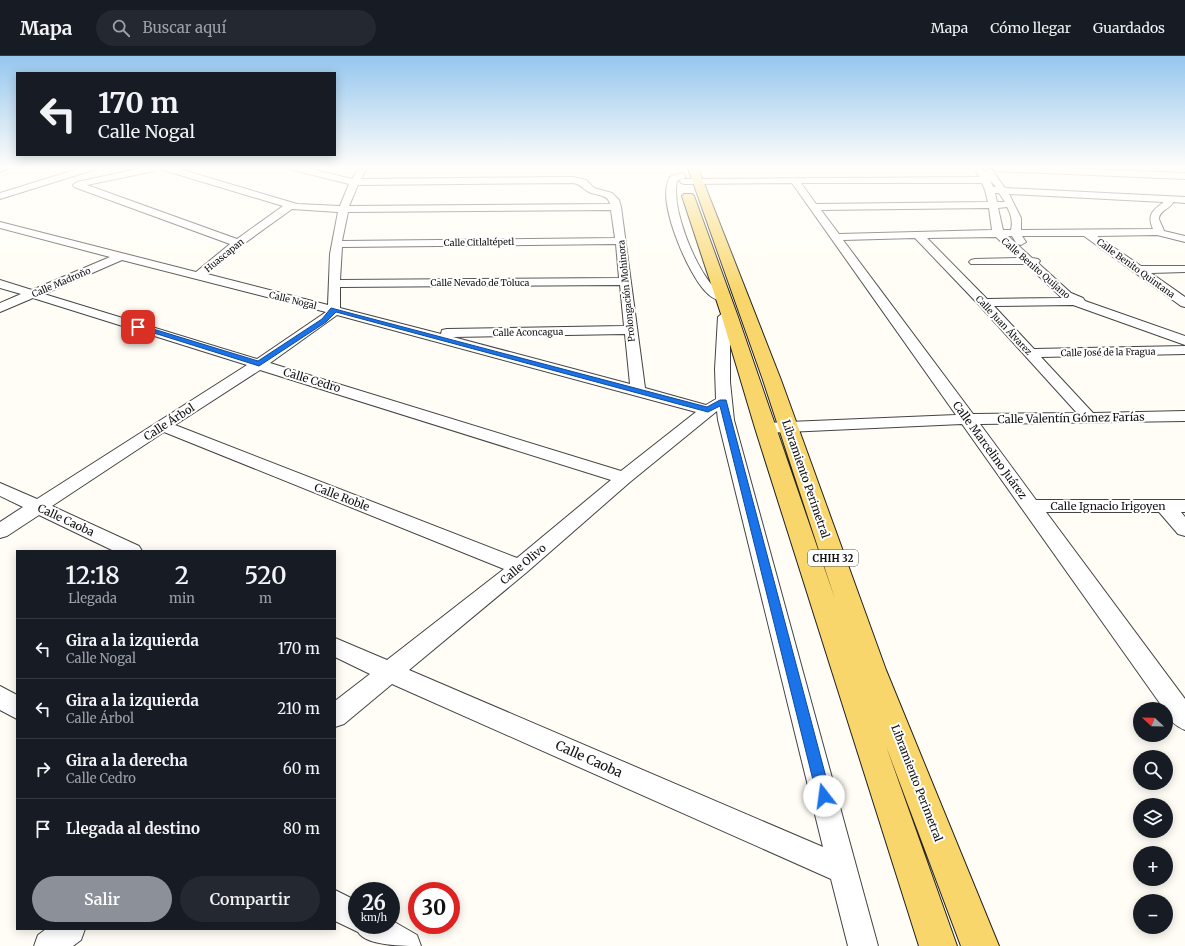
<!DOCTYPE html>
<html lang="es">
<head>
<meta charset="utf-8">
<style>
	body { margin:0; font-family:Merriweather,serif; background:#242831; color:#f1f3f6; height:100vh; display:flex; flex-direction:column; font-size:15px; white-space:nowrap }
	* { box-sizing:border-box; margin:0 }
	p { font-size:13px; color:#9ea1a6 }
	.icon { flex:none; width:22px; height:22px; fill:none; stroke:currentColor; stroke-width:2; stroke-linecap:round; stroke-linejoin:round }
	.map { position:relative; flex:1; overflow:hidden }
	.drawer { position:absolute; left:16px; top:494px; width:320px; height:380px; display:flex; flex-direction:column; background:#171b24; border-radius:0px; box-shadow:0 2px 10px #0003 }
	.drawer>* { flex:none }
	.hud { position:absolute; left:16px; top:16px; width:320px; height:84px; border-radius:0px; box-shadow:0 2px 10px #0003; background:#171b24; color:#f1f3f6; overflow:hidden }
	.needle { width:26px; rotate:292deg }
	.buttons { position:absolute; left:1133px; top:646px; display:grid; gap:8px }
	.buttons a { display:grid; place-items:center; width:40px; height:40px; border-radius:50%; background:#171b24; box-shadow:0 2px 10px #0003; font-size:20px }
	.speed { position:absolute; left:348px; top:826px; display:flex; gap:8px; font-size:20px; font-weight:700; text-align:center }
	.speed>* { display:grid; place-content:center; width:52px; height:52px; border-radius:50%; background:#171b24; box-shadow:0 2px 10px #0003; line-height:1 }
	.speed small { font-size:10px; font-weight:400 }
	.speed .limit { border:6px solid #d22; background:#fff; color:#111 }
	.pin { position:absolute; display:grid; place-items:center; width:34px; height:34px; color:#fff; margin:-17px; border-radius:8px; box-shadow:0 2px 6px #0006 }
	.me { position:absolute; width:44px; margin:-22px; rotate:345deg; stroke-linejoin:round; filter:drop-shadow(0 0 3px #0008) }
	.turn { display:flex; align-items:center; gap:14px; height:84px; padding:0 16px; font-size:18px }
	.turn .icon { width:52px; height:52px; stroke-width:2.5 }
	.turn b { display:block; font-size:28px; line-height:34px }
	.eta { display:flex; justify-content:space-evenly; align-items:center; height:68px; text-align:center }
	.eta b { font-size:24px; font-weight:600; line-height:28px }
	.action { display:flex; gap:8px; margin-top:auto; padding:8px 16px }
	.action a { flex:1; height:46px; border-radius:24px; background:#8c9099; color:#fff; font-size:16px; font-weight:600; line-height:46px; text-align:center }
	.action a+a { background:#242831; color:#f1f3f6 }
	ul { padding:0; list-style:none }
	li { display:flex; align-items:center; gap:12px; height:60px; padding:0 16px; border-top:1px solid #363941 }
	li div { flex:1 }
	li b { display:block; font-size:15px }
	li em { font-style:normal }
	header { display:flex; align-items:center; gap:24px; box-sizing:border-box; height:56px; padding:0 20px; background:#171b24; border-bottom:1px solid #363941 }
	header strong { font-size:19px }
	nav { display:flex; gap:22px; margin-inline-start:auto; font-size:14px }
	.search { width:280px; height:36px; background:#242831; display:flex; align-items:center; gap:10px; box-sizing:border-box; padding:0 14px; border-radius:22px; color:#9ea1a6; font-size:15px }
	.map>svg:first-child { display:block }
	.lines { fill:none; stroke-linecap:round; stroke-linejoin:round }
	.minor-casing { stroke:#444; stroke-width:2 }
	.primary-casing { stroke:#222; stroke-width:2 }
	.minor { fill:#fff; fill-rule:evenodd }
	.primary { fill:#f9d66b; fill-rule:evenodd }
	.route { fill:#1a73e8; stroke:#114b97 }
	.labels { text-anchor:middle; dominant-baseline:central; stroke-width:4; stroke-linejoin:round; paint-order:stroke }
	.far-street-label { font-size:9px; fill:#111; stroke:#fff }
	.shield { fill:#fff; stroke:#585858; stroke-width:1 }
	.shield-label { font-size:10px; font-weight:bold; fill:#111 }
	.street-label { font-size:11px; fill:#111; stroke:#fff }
	.near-street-label { font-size:13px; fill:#111; stroke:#fff }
</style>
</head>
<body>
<header>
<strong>Mapa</strong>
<div class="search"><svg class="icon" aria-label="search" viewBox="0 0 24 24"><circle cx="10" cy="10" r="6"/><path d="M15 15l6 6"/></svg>Buscar aquí</div>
<nav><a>Mapa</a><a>Cómo llegar</a><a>Guardados</a></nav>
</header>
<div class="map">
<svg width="1185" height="890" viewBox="0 0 1185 890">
	<rect width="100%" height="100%" fill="#fffdf5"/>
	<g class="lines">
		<!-- minor casing -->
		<g class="minor-casing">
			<path id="minor" d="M0,112H8L0,116Z
				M81,112H94L93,114L0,143V137Z
				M142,112H158L154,115L87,129L237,183L283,150L163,114L162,112H176L297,148L340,150L349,128L293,114L292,112H307L352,123L359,112H367L361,123L573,121L586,124L594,132L612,137L619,144L621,151L645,332L706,349L716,343L715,313L718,261L725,255H733L735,258L730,263V326L734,364L878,890H848L831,823L392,628L344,668L335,671V645L370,618L335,601V582L387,604L504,513L164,376L52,450L139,490L142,495H114L39,459L7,480L0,482V466L23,451L0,440V427L37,443L247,309L33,242L0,256V247L21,238L0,232V224L32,234L110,201L0,172V166L196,216L230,188L74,131L73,129L77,126ZM573,127C582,128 582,133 589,136C597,140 608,138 610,148L349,150L358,129ZM292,153L338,156L330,198L328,249L207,218L242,189ZM611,154L615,182L342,185L348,156ZM616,188L619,222L340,224L342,191ZM122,204L326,256L257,303L44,238ZM620,229L624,270L447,273L442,274L441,278L340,252V231ZM337,259L696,356L621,415L270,307ZM625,278L630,328L453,281ZM260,314L611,424L517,502L175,369ZM717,355L718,364L823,791L409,614L527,516L630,426Z
				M980,112L985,116L989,113L992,114L1005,132L1185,141V147L1173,146C1171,153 1159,154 1159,163C1160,167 1163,171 1164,175L1185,180V186L1157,179L1097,180L1141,210H1185V216L1151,217L1185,241V251L1181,250L1084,180H1022L1026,186L1021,189L1017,188L1012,180H1008L1032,202L1038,203L1040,205L1038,207L1071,237L1083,242L1085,245L1185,280V289L1073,249L994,250L1034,293L1185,290V298L1041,301L1093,357L1185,355V365L980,368L1036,444H1185V456H1181L1185,461V480L1178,478L1159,456H1046L1185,643V674C1177,671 1166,663 1166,653H1164L962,368L765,377L759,375L757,372L759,369L765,367L956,359L792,127L684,128L681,127L680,125L681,123L677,125C671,152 694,208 712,229C717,234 725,236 729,242L727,245L723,246C716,244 709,240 705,235C688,217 661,154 667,129C668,127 668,123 670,121C673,119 679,118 682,117L686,120L683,123L979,121L976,115ZM990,124L996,131H993ZM801,127H982L985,134L988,146L816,148ZM995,137H999L1005,146H997ZM1009,138L1163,146V147C1152,154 1147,160 1153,173L1021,174V162ZM1007,151C1011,158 1013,166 1011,174H1003L998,152ZM989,152L992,174L839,178L821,154ZM996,181L1019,202L975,203L971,204L969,206L971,208H1026L1062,242L987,243L927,182ZM915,182L980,250L1077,357L973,358L843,184Z
				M992,112H1060L1185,117V123L996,115Z
				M0,630L17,639V663L0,654Z
				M335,834L357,845V869H391V864L417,879L421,890C404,890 366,890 358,876L335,865Z
				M46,873H85L81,884L73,890H34L38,879Z"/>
		</g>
		<!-- primary casing -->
		<g class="primary-casing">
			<path id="primary" d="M688,112H698L781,324L886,614L999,890H961L886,690L957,890H919L755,372L721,258L682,140L684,138H692L694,140L737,258L835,543L763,324Z"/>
		</g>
		<!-- minor -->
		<use href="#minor" class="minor"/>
		<!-- primary -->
		<use href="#primary" class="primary"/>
	</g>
	<!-- sky -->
	<linearGradient id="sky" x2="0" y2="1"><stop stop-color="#95c6ee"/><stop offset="0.47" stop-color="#fffefa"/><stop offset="1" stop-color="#fffefa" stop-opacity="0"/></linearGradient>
	<rect width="1185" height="237" fill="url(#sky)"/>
	<!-- route -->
	<path class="route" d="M331,252L707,351L720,344H726L831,740L829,744L824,746L819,744L817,740L720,350L708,356L336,256L326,266L259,310L135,271L140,269L258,305L322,263Z"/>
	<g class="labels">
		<!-- far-street labels -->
		<g class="far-street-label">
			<text transform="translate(479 186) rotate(-1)">Calle Citlaltépetl</text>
			<text transform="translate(224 199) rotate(-39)">Huascapan</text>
			<text transform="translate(1036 212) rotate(41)">Calle Benito Quijano</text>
			<text transform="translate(1136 212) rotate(36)">Calle Benito Quintana</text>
			<text transform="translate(61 226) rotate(-23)">Calle Madroño</text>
			<text x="480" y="226">Calle Nevado de Toluca</text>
			<text transform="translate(626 235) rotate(-96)">Prolongación Mohinora</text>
			<text transform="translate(293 244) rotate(14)">Calle Nogal</text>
			<text transform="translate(1004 269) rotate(47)">Calle Juan Álvarez</text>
			<text transform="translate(528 276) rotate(-1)">Calle Aconcagua</text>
			<text transform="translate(1108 296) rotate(-1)">Calle José de la Fragua</text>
		</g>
		<!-- shield labels -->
		<rect class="shield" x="808" y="494" width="50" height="16" rx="3"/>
		<g class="shield-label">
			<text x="833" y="502">CHIH 32</text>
		</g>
		<!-- street labels -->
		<g class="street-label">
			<text transform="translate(312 324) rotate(17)">Calle Cedro</text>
			<text transform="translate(1071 362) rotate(-1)">Calle Valentín Gómez Farías</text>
			<text transform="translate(169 366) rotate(-33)">Calle Árbol</text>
			<text transform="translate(990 394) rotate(54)">Calle Marcelino Juárez</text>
			<text transform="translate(806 423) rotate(71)">Libramiento Perimetral</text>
			<text transform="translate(342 441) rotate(21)">Calle Roble</text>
			<text x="1108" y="450">Calle Ignacio Irigoyen</text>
			<text transform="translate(66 464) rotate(25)">Calle Caoba</text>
			<text transform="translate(523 508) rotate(-40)">Calle Olivo</text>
			<text transform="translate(917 727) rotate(69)">Libramiento Perimetral</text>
		</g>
		<!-- near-street labels -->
		<g class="near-street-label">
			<text transform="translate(589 703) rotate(24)">Calle Caoba</text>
		</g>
	</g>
</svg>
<div class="buttons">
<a><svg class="needle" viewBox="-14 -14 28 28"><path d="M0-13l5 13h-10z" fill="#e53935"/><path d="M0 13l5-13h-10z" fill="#9ea1a6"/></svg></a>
<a><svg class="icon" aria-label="search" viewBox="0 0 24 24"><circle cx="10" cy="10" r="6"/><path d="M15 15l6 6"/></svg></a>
<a><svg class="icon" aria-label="layers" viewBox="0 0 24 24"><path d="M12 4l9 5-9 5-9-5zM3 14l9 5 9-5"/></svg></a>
<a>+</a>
<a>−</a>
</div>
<div class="speed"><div>26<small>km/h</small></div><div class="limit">30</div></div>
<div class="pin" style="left:138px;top:271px;background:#d93025"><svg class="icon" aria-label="arrive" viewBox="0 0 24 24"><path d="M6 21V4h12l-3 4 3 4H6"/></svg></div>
<svg class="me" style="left:824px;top:740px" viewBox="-20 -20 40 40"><circle r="19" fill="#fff"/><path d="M0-13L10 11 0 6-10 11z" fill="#1a73e8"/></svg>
<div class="hud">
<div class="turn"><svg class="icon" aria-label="left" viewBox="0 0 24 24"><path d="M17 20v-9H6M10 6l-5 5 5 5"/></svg><div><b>170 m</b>Calle Nogal</div></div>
</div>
<section class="drawer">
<div class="eta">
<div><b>12:18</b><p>Llegada</p></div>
<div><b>2</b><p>min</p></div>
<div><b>520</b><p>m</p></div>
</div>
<ul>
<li><svg class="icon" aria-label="left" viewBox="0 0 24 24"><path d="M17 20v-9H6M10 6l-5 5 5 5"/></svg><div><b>Gira a la izquierda</b><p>Calle Nogal</p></div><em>170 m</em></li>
<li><svg class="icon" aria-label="left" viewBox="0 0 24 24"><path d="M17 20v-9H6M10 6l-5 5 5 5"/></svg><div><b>Gira a la izquierda</b><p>Calle Árbol</p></div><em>210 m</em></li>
<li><svg class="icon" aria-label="right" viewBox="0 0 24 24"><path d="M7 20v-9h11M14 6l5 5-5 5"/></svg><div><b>Gira a la derecha</b><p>Calle Cedro</p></div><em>60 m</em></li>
<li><svg class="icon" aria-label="arrive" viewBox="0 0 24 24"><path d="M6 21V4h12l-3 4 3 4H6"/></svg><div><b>Llegada al destino</b></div><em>80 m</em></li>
</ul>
<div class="action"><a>Salir</a><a>Compartir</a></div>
</section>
</div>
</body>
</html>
